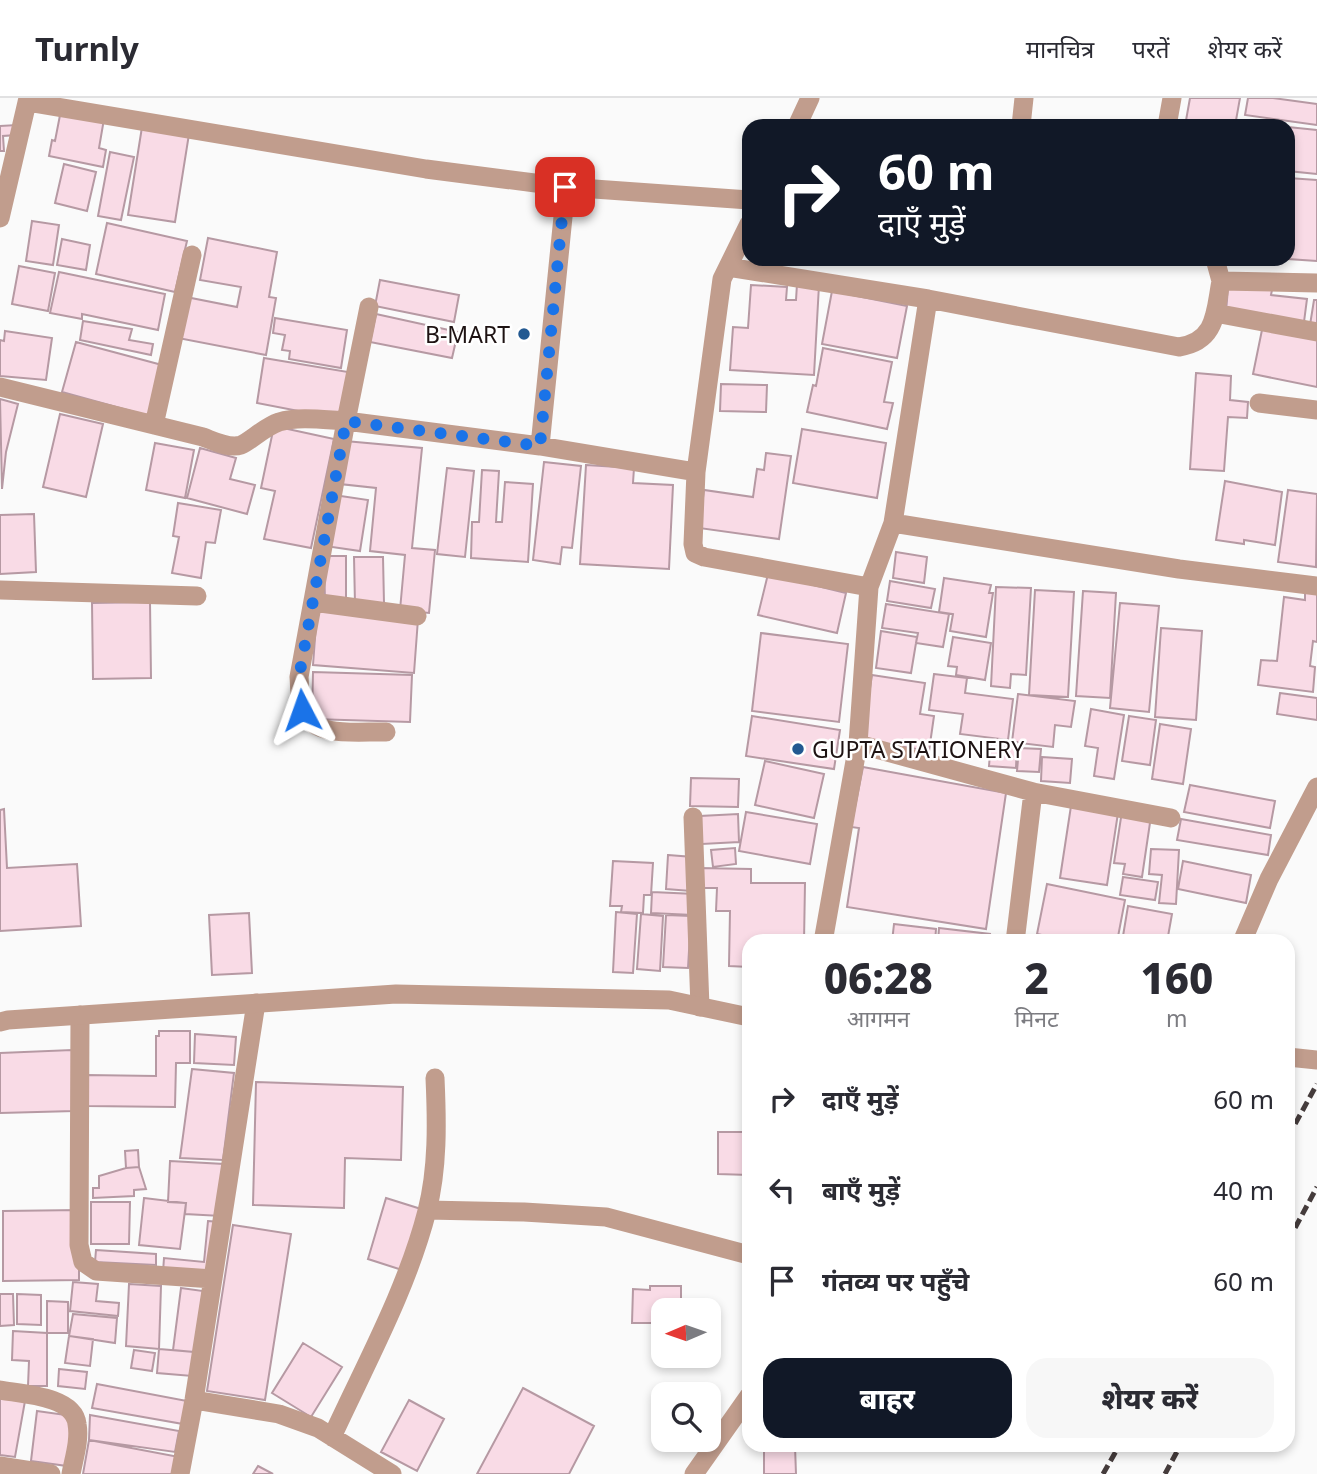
<!DOCTYPE html>
<html lang="hi">
<head>
<meta charset="utf-8">
<style>
	body { margin:0; font-family:"Noto Sans","Noto Sans Devanagari",sans-serif; background:#f7f7f7; color:#2b2b33; height:100vh; display:flex; flex-direction:column; font-size:26px; white-space:nowrap }
	* { box-sizing:border-box; margin:0 }
	p { font-size:23px; color:#7c7c81 }
	.icon { flex:none; width:38px; height:38px; fill:none; stroke:currentColor; stroke-width:2; stroke-linecap:round; stroke-linejoin:round }
	.map { position:relative; flex:1; overflow:hidden }
	.panel { position:absolute; left:742px; top:836px; width:553px; height:518px; display:flex; flex-direction:column; background:#fff; border-radius:21px; box-shadow:0 4px 10px #0003 }
	.panel>* { flex:none }
	.guide { position:absolute; left:742px; top:21px; width:553px; height:147px; border-radius:21px; box-shadow:0 4px 10px #0003; background:#111827; color:#fff; overflow:hidden }
	.needle { width:46px; rotate:268deg }
	.controls { position:absolute; left:651px; top:1200px; display:grid; gap:14px }
	.controls a { display:grid; place-items:center; width:70px; height:70px; border-radius:14px; background:#fff; box-shadow:0 4px 10px #0003; font-size:35px }
	.pin { position:absolute; display:grid; place-items:center; width:60px; height:60px; color:#fff; margin:-30px; border-radius:14px; box-shadow:0 4px 10px #0006 }
	.me { position:absolute; width:77px; margin:-38px; rotate:356deg; stroke-linejoin:round; filter:drop-shadow(0 0 5px #0008) }
	.turn { display:flex; align-items:center; gap:24px; height:147px; padding:0 21px; font-size:32px }
	.turn .icon { width:91px; height:91px; stroke-width:2.5 }
	.turn b { display:block; font-size:49px; line-height:60px }
	.eta { display:flex; justify-content:space-evenly; align-items:center; height:119px; text-align:center }
	.eta b { font-size:42px; font-weight:800; line-height:49px }
	.button { display:flex; gap:14px; margin-top:auto; padding:14px 21px }
	.button a { flex:1; height:80px; border-radius:21px; background:#111827; color:#fff; font-size:28px; font-weight:800; line-height:80px; text-align:center }
	.button a+a { background:#f7f7f7; color:#2b2b33 }
	ul { padding:0; list-style:none }
	li { display:flex; align-items:center; gap:21px; height:91px; padding:0 21px }
	li div { flex:1 }
	li b { display:block; font-size:26px }
	li em { font-style:normal }
	header { display:flex; align-items:center; gap:42px; box-sizing:border-box; height:98px; padding:0 35px; background:#fff; border-bottom:2px solid #e1e1e2 }
	header strong { font-size:33px }
	nav { display:flex; gap:38px; margin-inline-start:auto; font-size:24px }
	.map>svg:first-child { display:block }
	.building { fill:#f9dbe6; stroke:#b699a3; stroke-width:2 }
	.lines { fill:none; stroke-linecap:round; stroke-linejoin:round }
	.minor { stroke:#c19d8d; stroke-width:19 }
	.tertiary { stroke:#c19d8d; stroke-width:19 }
	.rail { stroke:#453c3c; stroke-width:5; stroke-dasharray:10 5; stroke-linecap:butt }
	.route { stroke:#1a73e8; stroke-width:12; stroke-dasharray:0 21.6 }
	.poi-dot { fill:#235991; stroke:#fff; stroke-width:2.5 }
	.labels { text-anchor:middle; dominant-baseline:central; stroke-width:5; stroke-linejoin:round; paint-order:stroke }
	.poi-label { font-size:23px; fill:#1e1313; stroke:#fff; text-anchor:end }
</style>
</head>
<body>
<header>
<strong>Turnly</strong>
<nav><a>मानचित्र</a><a>परतें</a><a>शेयर करें</a></nav>
</header>
<div class="map">
<svg width="1317" height="1376" viewBox="0 0 1317 1376">
	<rect width="100%" height="100%" fill="#fafafa"/>
	<!-- building -->
	<path class="building" d="M1190,0H1240L1235,28H1185Z
		M1248,0H1273L1317,6V27L1245,17Z
		M61,12L104,21L99,50L106,52L103,69L49,58L52,42L55,43Z
		M17,27V37L3,38L4,53H0V28Z
		M142,29L189,36L175,124L128,117Z
		M1288,29L1317,32V76L1288,73Z
		M110,54L134,59L121,122L98,118Z
		M64,66L96,74L87,113L55,105Z
		M1288,80L1317,82V163L1288,161Z
		M32,123L59,127L53,167L26,163Z
		M107,125L187,143L175,194L96,176Z
		M208,140L277,154L269,199L276,200L266,257L178,240L186,199L237,209L241,189L200,182Z
		M62,141L90,147L86,172L57,167Z
		M19,168L55,175L48,213L12,206Z
		M59,174L165,196L158,232L82,216V221L50,215Z
		M380,182L459,197L454,224L375,208Z
		M797,186L819,187L814,277L730,272L733,229L748,230L751,187L787,189L786,202H796Z
		M1228,190L1272,192L1271,197L1307,201L1304,224L1226,214Z
		M832,193L907,208L897,260L822,246Z
		M1314,202H1317V228L1310,227Z
		M376,216L458,234L452,260L370,244Z
		M275,220L347,232L341,270L289,261L290,253L282,252L285,237L273,235Z
		M83,223L132,231L129,242L153,246L151,257L80,242Z
		M1263,227L1317,238V289L1253,276Z
		M5,233L52,240L46,282L0,278V242L4,243Z
		M76,244L162,267L149,318L62,294Z
		M823,250L892,264L884,304L893,305L887,331L807,314L813,287L816,288Z
		M264,260L348,274L340,321L257,305Z
		M1196,275L1231,278L1230,302L1248,304L1247,320L1228,319L1224,373L1190,371Z
		M721,286L767,287L766,314L720,313Z
		M0,301L18,306L6,354L2,391Z
		M60,316L103,326L86,399L43,389Z
		M274,328L334,341L311,450L264,441L275,393L261,390Z
		M802,331L886,345L877,400L793,385Z
		M345,343L422,350L412,450L435,452L429,515L400,512L405,457L370,453L376,390L340,386Z
		M155,345L194,352L185,400L146,392Z
		M200,350L236,360L230,381L255,387L247,416L187,400Z
		M766,355L791,358L779,441L699,430L704,392L753,399L757,371L764,372Z
		M544,364L581,368L572,450L562,449L560,466L533,462Z
		M586,367L634,370L633,385L673,387L669,471L580,466Z
		M447,370L474,373L465,459L437,456Z
		M482,372L499,373L496,424H502L505,384L533,386L528,464L471,460L472,424H479Z
		M1225,383L1282,394L1275,447L1244,442V446L1216,442Z
		M1288,392L1317,396L1316,469L1278,464Z
		M334,397L368,402L360,453L325,448Z
		M178,405L221,412L215,445L206,444L201,480L172,475L179,439L173,438Z
		M34,416L36,474L0,476V417Z
		M896,454L927,459L924,485L893,480Z
		M324,458H346V503L325,504Z
		M354,459H383L384,505L355,506Z
		M768,476L846,495L837,535L758,517Z
		M944,480L991,487L989,495H993L986,539L950,533L953,516L939,514Z
		M890,483L935,491L931,510L887,503Z
		M996,489L1031,490L1026,577L1011,576L1010,590L991,588Z
		M1035,492L1074,494L1068,599L1029,597Z
		M1083,493L1116,495L1110,600L1076,598Z
		M1305,494L1317,495V544L1313,543L1310,568L1315,569L1313,594L1258,587L1261,562L1277,563L1284,499L1305,502Z
		M150,504L151,580L93,581L92,505Z
		M1120,505L1159,508L1149,614L1110,610Z
		M886,506L949,516L943,549L916,545L918,535L882,530Z
		M317,513L418,521L414,575L313,567Z
		M1161,530L1202,533L1196,622L1155,619Z
		M881,533L917,539L911,575L876,570Z
		M761,535L848,546L839,624L752,613Z
		M953,539L991,545L985,582L956,577L957,569L948,568Z
		M313,574L412,577L410,624L312,621Z
		M934,576L967,580L965,595L1013,601L1008,642L960,636L963,616L929,612Z
		M872,577L925,585L920,616L934,618L929,653L862,642Z
		M1280,595L1317,600V622L1277,616Z
		M1018,596L1075,603L1071,629L1055,627L1053,649L1012,644Z
		M1091,611L1124,617L1114,681L1094,678L1098,650L1085,648Z
		M752,618L840,632L834,671L746,658Z
		M1129,618L1156,622L1150,667L1122,663Z
		M1160,626L1191,631L1183,686L1152,681Z
		M991,643L1017,644L1016,670L989,668Z
		M1019,650L1041,651L1039,674L1017,673Z
		M1042,659L1072,661L1070,685L1041,683Z
		M765,663L824,676L814,720L755,707Z
		M863,669L1006,695L986,831L847,809L859,730L851,729Z
		M691,680L739,681L738,709L690,708Z
		M1190,687L1275,703L1270,730L1184,714Z
		M1071,708L1118,715L1107,787L1060,780Z
		M4,711L7,770L77,766L81,828L0,833V712Z
		M1122,713L1151,718L1142,779L1123,776L1125,766L1114,765Z
		M746,714L817,726L810,766L739,753Z
		M738,716L739,744L702,746L700,718Z
		M1181,721L1271,737L1268,757L1177,742Z
		M735,750L736,766L713,769L711,752Z
		M1151,751L1179,752L1176,806L1159,805L1162,777L1149,776Z
		M668,757L693,759L691,793L666,791Z
		M613,763L653,765L651,797H644L643,815L621,814L622,808H610Z
		M1183,763L1251,777L1246,805L1178,791Z
		M699,770L751,771V785H805L804,844H749V869L729,868L730,813H716L717,790H699Z
		M1123,779L1158,784L1155,802L1120,797Z
		M1047,786L1125,802L1117,844H1075L1037,836Z
		M652,794L695,796L693,817L651,815Z
		M1128,808L1172,816L1167,844H1122Z
		M616,814L637,816L633,875L613,874Z
		M249,815L252,875L212,877L209,817Z
		M641,816L663,818L660,873L637,871Z
		M666,817L691,818L688,870L663,869Z
		M894,826L936,831L935,844H892Z
		M939,830L990,836L989,844H938Z
		M159,933H190V965H176L175,1009L87,1008V977L156,978V938H159Z
		M195,936L236,939L234,967L194,965Z
		M72,952L74,1013L0,1015V955Z
		M192,971L234,975L223,1062L180,1060Z
		M256,984L403,989L401,1062L345,1060L344,1110L253,1107Z
		M718,1034H749V1077L718,1076Z
		M138,1052L139,1069L126,1070L125,1053Z
		M170,1063L224,1066L221,1118L185,1116L186,1105L168,1104Z
		M139,1069L146,1091L134,1092V1098L93,1100V1090H99V1078L126,1070Z
		M144,1100L186,1105L180,1151L139,1147Z
		M386,1100L421,1111L402,1172L368,1161Z
		M91,1104H130L129,1146H91Z
		M79,1112V1182L3,1183V1113Z
		M208,1123L219,1124L213,1180L163,1174L164,1160L204,1164Z
		M233,1127L291,1136L265,1302L207,1293Z
		M96,1152L156,1156V1167L95,1164Z
		M73,1184L98,1186L96,1203L119,1205L118,1218L70,1213Z
		M129,1186L161,1188L159,1251L126,1248Z
		M650,1188H681V1208H663L662,1225H632L633,1191L650,1192Z
		M181,1190L203,1193L194,1254L173,1252Z
		M0,1196H13L14,1227L0,1228Z
		M17,1196L41,1197V1227L17,1226Z
		M47,1203L68,1204V1235H47Z
		M73,1216L117,1220L115,1245L69,1238Z
		M13,1233L47,1235V1288H28L29,1263L12,1262Z
		M69,1238L93,1241L90,1268L65,1265Z
		M303,1245L342,1269L311,1319L272,1295Z
		M159,1251L194,1254L192,1278L157,1275Z
		M134,1252L155,1255L152,1273L131,1270Z
		M59,1271L87,1274L85,1291L58,1288Z
		M97,1286L187,1303L183,1326L92,1310Z
		M523,1290L594,1328L569,1376H477Z
		M0,1299L25,1303L15,1359L0,1357Z
		M409,1302L444,1321L417,1373L381,1354Z
		M37,1313L73,1318L67,1368L31,1363Z
		M90,1317L179,1333L175,1354L89,1342Z
		M89,1342L179,1359L175,1376H83Z
		M764,1348H795L796,1376H764Z
		M258,1368L273,1376H253Z"/>
	<g class="lines">
		<!-- minor -->
		<path class="minor" d="M27,4L426,71L566,89L749,102
			M797,28L810,0
			M1021,28L1024,0
			M1167,28L1172,0
			M0,120L28,0
			M749,126L722,181L696,374L693,446L695,455L704,459L869,489
			M1215,161L1221,183
			M728,169L928,201
			M1215,215L1317,234
			M0,289L203,339C214,343 229,351 241,347C251,343 264,329 279,324C299,318 325,322 346,323L369,209
			M1259,305L1317,312
			M154,327L192,157
			M540,348L566,89
			M893,425L1179,471L1317,488
			M0,492L197,498
			M313,504L417,518
			M386,634C361,633 314,641 303,613C299,604 300,589 299,579L346,323L540,348L696,374
			M858,646L1033,694L1015,844
			M1033,694L1171,720
			M693,719L700,909
			M823,844L858,646L869,489L893,425L928,201L1179,249C1217,243 1215,214 1221,183L1317,185
			M1242,844L1269,781L1317,689
			M80,917L79,1147L83,1164L96,1173L213,1181
			M427,1112L524,1114L606,1119L749,1157
			M0,1292C22,1296 74,1298 77,1326C80,1342 74,1360 71,1376
			M194,1302L279,1316L318,1330L392,1376
			M332,1339C366,1265 407,1191 427,1113C438,1070 437,1024 435,980
			M0,1368L51,1376
			M180,1376L194,1302L256,905
			M694,1376L749,1298"/>
		<!-- tertiary -->
		<path class="tertiary" d="M0,924L8,922L396,896L669,902L749,919
			M1288,959L1317,962"/>
		<!-- rail -->
		<path class="rail" d="M1288,1039L1317,986
			M1288,1143L1317,1089
			M1103,1376L1119,1348
			M1165,1376L1180,1348"/>
	</g>
	<g class="lines">
		<!-- route -->
		<path class="route" d="M302,612L299,579L346,323L540,348L565,89"/>
	</g>
	<!-- markers -->
	<g class="poi-dot">
		<circle cx="524" cy="236" r="7"/>
		<circle cx="798" cy="651" r="7"/>
	</g>
	<g class="labels">
		<!-- poi labels -->
		<g class="poi-label">
			<text x="510" y="236">B-MART</text>
			<text x="812" y="651" text-anchor="start">GUPTA STATIONERY</text>
		</g>
	</g>
</svg>
<div class="controls">
<a><svg class="needle" viewBox="-14 -14 28 28"><path d="M0-13l5 13h-10z" fill="#e53935"/><path d="M0 13l5-13h-10z" fill="#7c7c81"/></svg></a>
<a><svg class="icon" aria-label="search" viewBox="0 0 24 24"><circle cx="10" cy="10" r="6"/><path d="M15 15l6 6"/></svg></a>
</div>
<div class="pin" style="left:565px;top:89px;background:#d93025"><svg class="icon" aria-label="arrive" viewBox="0 0 24 24"><path d="M6 21V4h12l-3 4 3 4H6"/></svg></div>
<svg class="me" style="left:302px;top:612px" viewBox="-20 -20 40 40"><path d="M0-17L14 15 0 8-14 15z" fill="#1a73e8" stroke="#fff" stroke-width="4"/></svg>
<div class="guide">
<div class="turn"><svg class="icon" aria-label="right" viewBox="0 0 24 24"><path d="M7 20v-9h11M14 6l5 5-5 5"/></svg><div><b>60 m</b>दाएँ मुड़ें</div></div>
</div>
<section class="panel">
<div class="eta">
<div><b>06:28</b><p>आगमन</p></div>
<div><b>2</b><p>मिनट</p></div>
<div><b>160</b><p>m</p></div>
</div>
<ul>
<li><svg class="icon" aria-label="right" viewBox="0 0 24 24"><path d="M7 20v-9h11M14 6l5 5-5 5"/></svg><div><b>दाएँ मुड़ें</b></div><em>60 m</em></li>
<li><svg class="icon" aria-label="left" viewBox="0 0 24 24"><path d="M17 20v-9H6M10 6l-5 5 5 5"/></svg><div><b>बाएँ मुड़ें</b></div><em>40 m</em></li>
<li><svg class="icon" aria-label="arrive" viewBox="0 0 24 24"><path d="M6 21V4h12l-3 4 3 4H6"/></svg><div><b>गंतव्य पर पहुँचे</b></div><em>60 m</em></li>
</ul>
<div class="button"><a>बाहर</a><a>शेयर करें</a></div>
</section>
</div>
</body>
</html>
